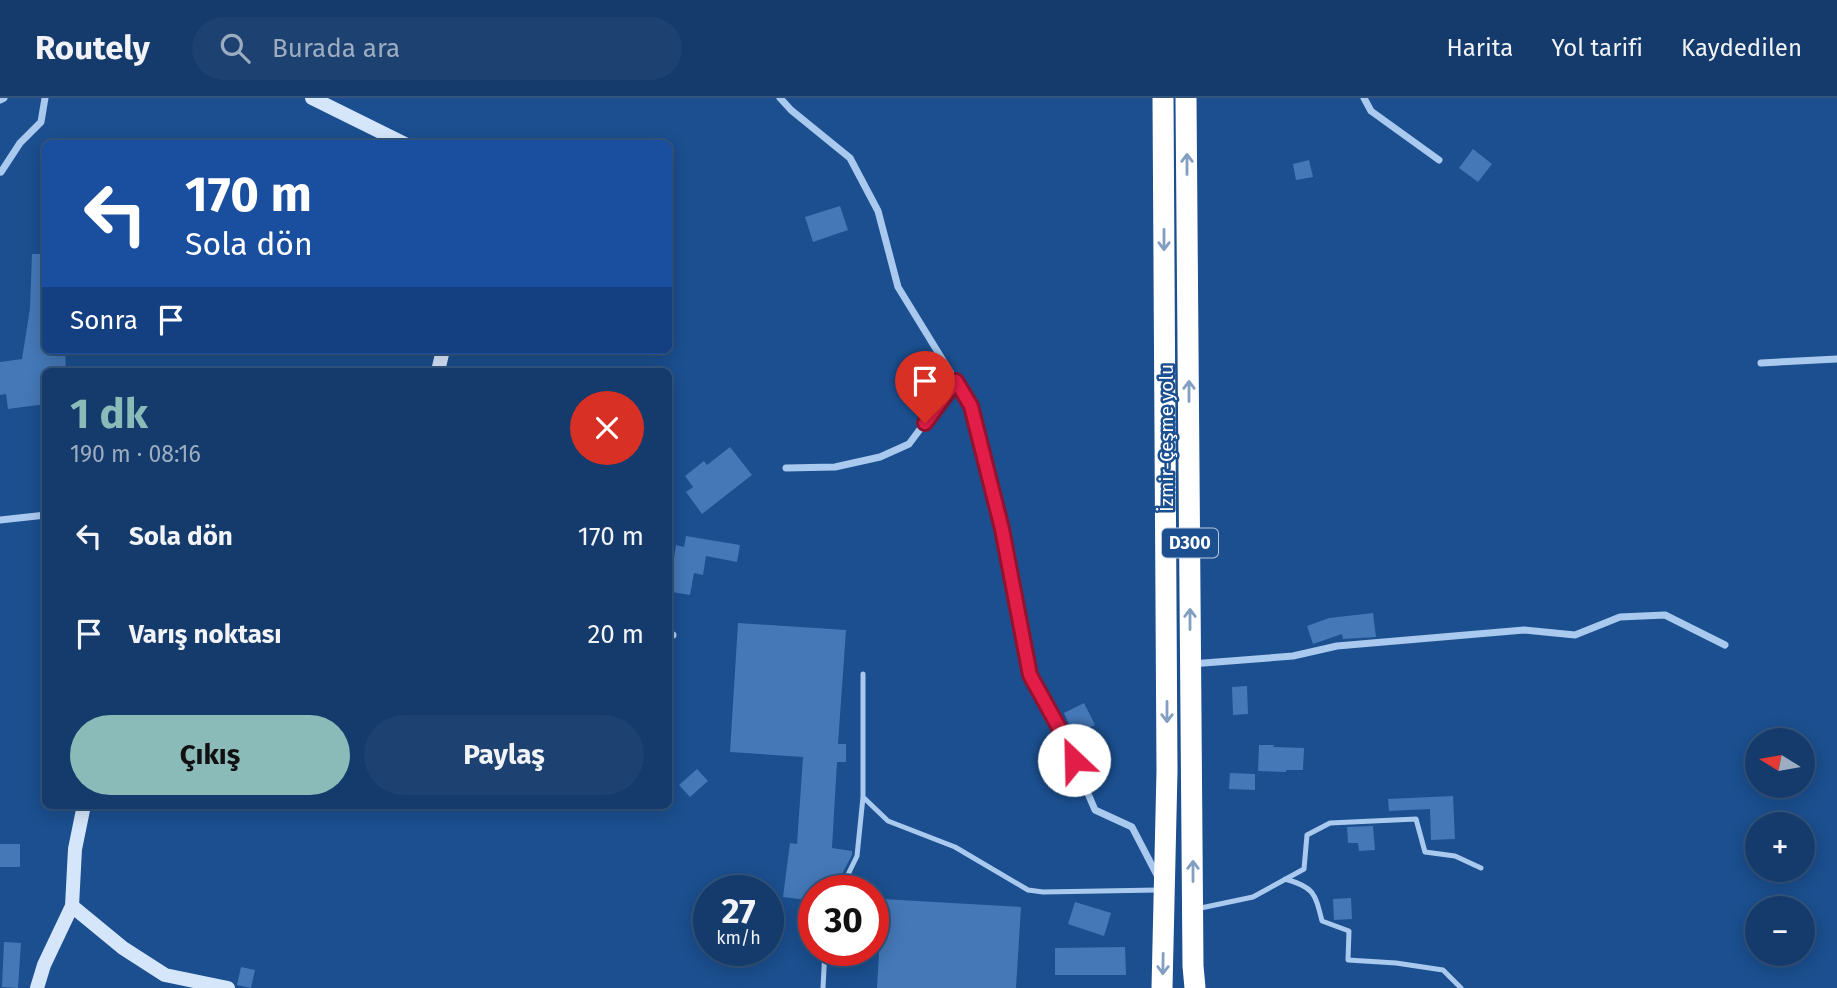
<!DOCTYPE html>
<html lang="tr">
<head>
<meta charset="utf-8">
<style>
	body { margin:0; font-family:"Fira Sans",sans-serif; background:#1d4271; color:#f1f3f6; height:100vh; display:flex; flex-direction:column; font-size:26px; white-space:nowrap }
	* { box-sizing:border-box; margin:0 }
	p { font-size:23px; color:#9dadc1 }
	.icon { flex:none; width:38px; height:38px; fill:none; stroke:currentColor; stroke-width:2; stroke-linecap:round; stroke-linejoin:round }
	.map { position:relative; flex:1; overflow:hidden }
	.sheet { position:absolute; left:42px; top:270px; width:630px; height:441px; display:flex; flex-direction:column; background:#143b6b; border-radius:10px; box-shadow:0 4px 18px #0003,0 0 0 2px #33557e }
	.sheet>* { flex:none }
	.hud { position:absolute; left:42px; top:42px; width:630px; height:214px; border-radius:10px; box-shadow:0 4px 18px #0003,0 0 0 2px #33557e; background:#1a4fa0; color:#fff; overflow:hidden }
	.needle { width:46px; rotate:281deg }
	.tools { position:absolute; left:1745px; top:630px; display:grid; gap:14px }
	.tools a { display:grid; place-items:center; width:70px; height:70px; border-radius:50%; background:#143b6b; box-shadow:0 4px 18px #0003,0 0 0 2px #33557e; font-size:35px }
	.speed { position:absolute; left:693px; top:777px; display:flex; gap:14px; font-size:35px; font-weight:700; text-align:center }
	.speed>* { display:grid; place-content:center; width:91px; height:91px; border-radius:50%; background:#143b6b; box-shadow:0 4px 18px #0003,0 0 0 2px #33557e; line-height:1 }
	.speed small { font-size:18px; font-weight:400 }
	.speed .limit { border:10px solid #d22; background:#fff; color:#111 }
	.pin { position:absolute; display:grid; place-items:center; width:60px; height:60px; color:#fff; margin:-72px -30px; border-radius:50% 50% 50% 0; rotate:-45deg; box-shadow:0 0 7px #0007 }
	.pin .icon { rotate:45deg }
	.me { position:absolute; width:77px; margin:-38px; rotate:336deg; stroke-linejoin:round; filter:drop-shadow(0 0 5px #0008) }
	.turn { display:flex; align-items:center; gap:24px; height:147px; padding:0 28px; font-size:32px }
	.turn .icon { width:91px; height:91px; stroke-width:2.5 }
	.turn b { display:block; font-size:49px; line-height:60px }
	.then { display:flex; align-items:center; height:66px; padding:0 28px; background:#0003; gap:14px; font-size:26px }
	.round { display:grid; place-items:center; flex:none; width:74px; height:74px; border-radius:37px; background:#1d4271 }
	.headline { display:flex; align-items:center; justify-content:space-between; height:119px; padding:0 28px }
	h1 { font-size:42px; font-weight:700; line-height:52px; color:#8bbbb9 }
	.button { display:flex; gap:14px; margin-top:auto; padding:14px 28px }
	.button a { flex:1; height:80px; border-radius:42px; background:#8bbbb9; color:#111; font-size:28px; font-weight:700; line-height:80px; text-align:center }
	.button a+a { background:#1d4271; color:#f1f3f6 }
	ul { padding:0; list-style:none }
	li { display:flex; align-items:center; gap:21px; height:98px; padding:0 28px }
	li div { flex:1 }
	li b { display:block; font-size:26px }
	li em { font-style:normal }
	header { display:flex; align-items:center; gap:42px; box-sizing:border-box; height:98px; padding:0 35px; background:#143b6b; border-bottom:2px solid #33557e }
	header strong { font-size:33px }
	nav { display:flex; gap:38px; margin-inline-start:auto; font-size:24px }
	.search { width:490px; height:63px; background:#1d4271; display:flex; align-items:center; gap:18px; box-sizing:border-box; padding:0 24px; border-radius:38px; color:#9dadc1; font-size:26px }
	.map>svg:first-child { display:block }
	.building { fill:#4478b7 }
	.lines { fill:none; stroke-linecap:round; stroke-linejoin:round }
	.lane { stroke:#a9c9ee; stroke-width:5 }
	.street { stroke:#a9c9ee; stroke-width:7 }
	.secondary { stroke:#d6e6fa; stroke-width:14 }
	.highway { stroke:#fff; stroke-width:21 }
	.oneway { stroke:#829ec1 }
	.route-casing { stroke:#92132f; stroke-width:18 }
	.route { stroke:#e11d48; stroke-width:12 }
	.labels { text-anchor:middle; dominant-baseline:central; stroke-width:5; stroke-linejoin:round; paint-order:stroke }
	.shield { fill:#1b4f8f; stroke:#bbcadd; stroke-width:2 }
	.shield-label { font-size:18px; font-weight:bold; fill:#fff }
	.street-label { font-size:19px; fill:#fff; stroke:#1b4f8f }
</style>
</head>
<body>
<header>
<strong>Routely</strong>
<div class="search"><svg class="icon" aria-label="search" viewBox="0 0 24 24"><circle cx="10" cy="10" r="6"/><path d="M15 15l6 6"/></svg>Burada ara</div>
<nav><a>Harita</a><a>Yol tarifi</a><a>Kaydedilen</a></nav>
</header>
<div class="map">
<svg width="1837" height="890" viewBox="0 0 1837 890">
	<rect width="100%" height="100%" fill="#1b4f8f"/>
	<!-- building -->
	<path class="building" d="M1473,51L1492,66L1478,84L1459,70Z
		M1309,62L1313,79L1296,82L1293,66Z
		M840,108L848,132L813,144L805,119Z
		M32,156H46V252H65L66,273H46V306L8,311L6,296L0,297V264L22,261L30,210Z
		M730,349L752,377L702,416L686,394L693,389L685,378L704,363L707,367Z
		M686,438L740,447L737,464L706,458L703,477L694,475L690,497L672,494L674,480L668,479V465L673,466L676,447L684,449Z
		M1373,515L1376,539L1343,541L1342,536L1313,546L1307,528L1329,520Z
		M738,525L846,532L838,646H846V664H837L832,750L852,753V757L833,793H814V803L783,799L790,745L797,746L803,659L730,654Z
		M1247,588L1248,616L1233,617L1232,589Z
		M1084,605L1095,627L1074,637L1064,615Z
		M1259,647H1274L1273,649L1304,650L1303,672H1286V674L1258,673Z
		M697,671L708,683L690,699L679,687Z
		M1230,675L1255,676V692L1229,691Z
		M1453,698L1455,741L1431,742L1430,711L1389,713L1388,701Z
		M1373,728L1375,752L1359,753L1358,745H1348L1347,729Z
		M0,746H20V769H0Z
		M1351,800L1352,821L1334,822L1333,801Z
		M882,801L1021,809L1016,890H877Z
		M1075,804L1111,815L1104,838L1068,826Z
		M4,844L21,845L18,890L2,889Z
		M1125,849L1126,877H1055V850Z
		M241,869L255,872L251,890L237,887Z"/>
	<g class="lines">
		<!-- lane -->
		<path class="lane" d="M863,576V699L888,723L955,749L1028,792L1043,794L1158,792
			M1285,781C1314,789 1315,795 1322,823L1349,833L1348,862L1396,865L1443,872L1461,890
			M840,793L857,758L863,699
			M1196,811L1253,799L1304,771L1307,737L1330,725L1416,721L1425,754L1455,758L1481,770
			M823,890L825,852"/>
		<!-- street -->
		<path class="street" d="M780,0L791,12L850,60L878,113L898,189L971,308L1002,431L1030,577L1063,637L1095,712L1132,729L1158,779
			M1364,0L1371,13L1439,62
			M0,2L4,0
			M1,74L20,45L41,24L45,0
			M1761,265L1837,261
			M786,370L835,369L880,359L909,346L956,283
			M0,422L46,417
			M668,538L673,537
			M1191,566L1293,558L1337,548L1524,532L1575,537L1620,519L1665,517L1725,547"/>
		<!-- secondary -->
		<path class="secondary" d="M312,0L405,46
			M438,273L443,252
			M72,808L123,850L165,877L228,890
			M37,890L44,867L72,808L75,751L84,707"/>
		<!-- highway -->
		<path class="highway" d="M1186,0L1193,868L1195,890
			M1162,890L1167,673L1163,0"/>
	</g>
	<!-- one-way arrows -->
	<defs><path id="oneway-shaft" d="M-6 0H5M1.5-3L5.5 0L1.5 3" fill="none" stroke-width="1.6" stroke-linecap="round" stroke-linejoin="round" transform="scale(1.75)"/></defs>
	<g class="oneway">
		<use href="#oneway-shaft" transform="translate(1187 66) rotate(-90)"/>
		<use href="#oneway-shaft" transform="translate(1164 142) rotate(90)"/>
		<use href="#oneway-shaft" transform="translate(1189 293) rotate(-90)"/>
		<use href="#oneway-shaft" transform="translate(1190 521) rotate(-90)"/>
		<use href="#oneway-shaft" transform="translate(1167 614) rotate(90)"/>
		<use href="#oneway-shaft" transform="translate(1193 773) rotate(-90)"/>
		<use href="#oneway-shaft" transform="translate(1163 866) rotate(91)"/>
	</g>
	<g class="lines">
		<!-- route casing -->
		<g class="route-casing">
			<path id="route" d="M925,325L956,283L971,308L1002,431L1030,577L1063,637L1074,662"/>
		</g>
		<!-- route -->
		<use href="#route" class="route"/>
	</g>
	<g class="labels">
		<!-- shield labels -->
		<rect class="shield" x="1162" y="430.5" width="56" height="29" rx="5"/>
		<g class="shield-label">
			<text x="1190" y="445">D300</text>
		</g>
		<!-- street labels -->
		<g class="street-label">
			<text transform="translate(1166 340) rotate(-90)">İzmir-Çeşme yolu</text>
		</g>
	</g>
</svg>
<div class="tools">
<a><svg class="needle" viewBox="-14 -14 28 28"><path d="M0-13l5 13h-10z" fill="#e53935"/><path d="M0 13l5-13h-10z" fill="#9dadc1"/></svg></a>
<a>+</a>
<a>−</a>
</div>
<div class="speed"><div>27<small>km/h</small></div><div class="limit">30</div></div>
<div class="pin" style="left:925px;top:325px;background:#d93025"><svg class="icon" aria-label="arrive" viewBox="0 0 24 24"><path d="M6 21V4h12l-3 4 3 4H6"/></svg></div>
<svg class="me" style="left:1074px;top:662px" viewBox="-20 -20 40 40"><circle r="19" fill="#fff"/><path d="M0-13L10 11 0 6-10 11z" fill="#e11d48"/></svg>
<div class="hud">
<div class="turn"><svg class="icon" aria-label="left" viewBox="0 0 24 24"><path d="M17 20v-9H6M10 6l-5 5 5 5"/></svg><div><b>170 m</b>Sola dön</div></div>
<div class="then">Sonra<svg class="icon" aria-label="arrive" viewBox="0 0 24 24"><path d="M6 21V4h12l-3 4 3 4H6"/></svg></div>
</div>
<section class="sheet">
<div class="headline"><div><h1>1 dk</h1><p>190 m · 08:16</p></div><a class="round" style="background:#d93025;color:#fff"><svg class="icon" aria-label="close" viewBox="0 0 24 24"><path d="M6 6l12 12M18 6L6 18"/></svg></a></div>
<ul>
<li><svg class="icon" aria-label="left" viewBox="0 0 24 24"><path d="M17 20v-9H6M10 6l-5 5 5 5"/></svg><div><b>Sola dön</b></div><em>170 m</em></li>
<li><svg class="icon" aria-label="arrive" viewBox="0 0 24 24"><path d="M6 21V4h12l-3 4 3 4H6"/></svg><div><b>Varış noktası</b></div><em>20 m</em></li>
</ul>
<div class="button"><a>Çıkış</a><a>Paylaş</a></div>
</section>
</div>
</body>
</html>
